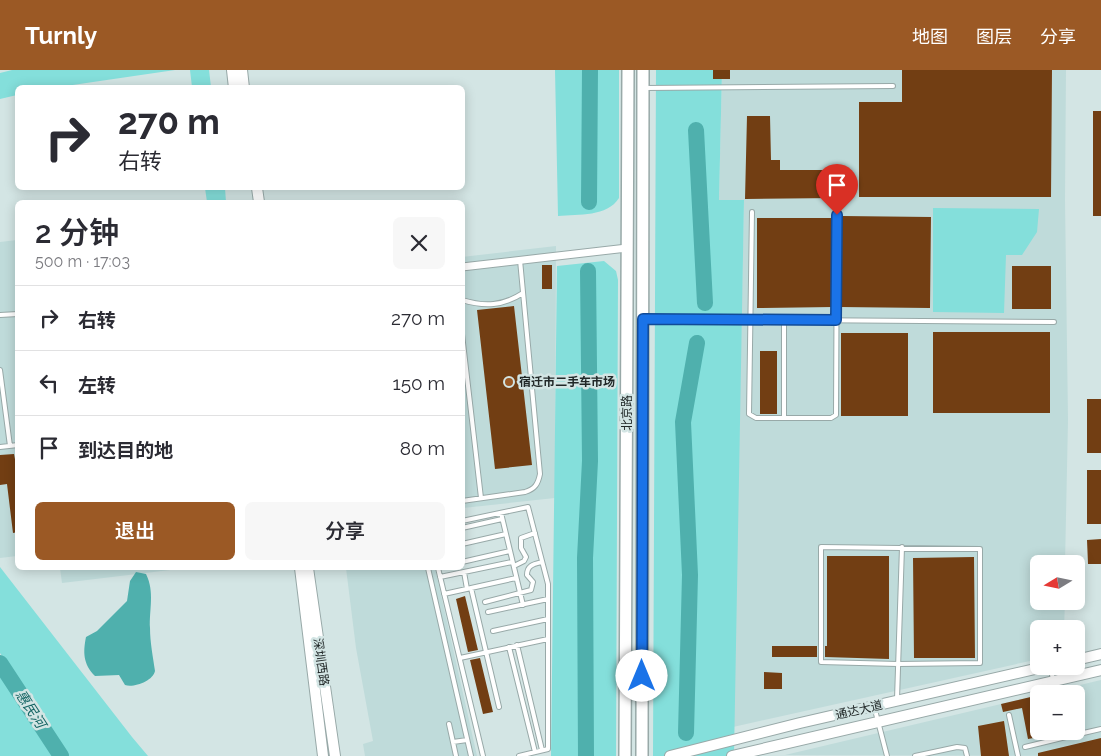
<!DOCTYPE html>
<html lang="zh">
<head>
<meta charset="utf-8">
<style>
	body { margin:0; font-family:Raleway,"Noto Sans SC",sans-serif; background:#f7f7f7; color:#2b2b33; height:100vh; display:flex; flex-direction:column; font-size:19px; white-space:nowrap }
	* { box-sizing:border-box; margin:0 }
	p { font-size:16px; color:#7c7c81 }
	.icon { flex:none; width:28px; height:28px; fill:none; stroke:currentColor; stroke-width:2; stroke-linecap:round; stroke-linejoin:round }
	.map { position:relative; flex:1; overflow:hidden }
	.panel { position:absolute; left:15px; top:130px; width:450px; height:370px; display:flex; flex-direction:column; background:#fff; border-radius:8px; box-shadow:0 2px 12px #0003 }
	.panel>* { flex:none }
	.top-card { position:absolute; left:15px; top:15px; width:450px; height:105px; border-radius:8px; box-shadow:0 2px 12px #0003; background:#fff; color:#2b2b33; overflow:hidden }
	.needle { width:32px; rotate:260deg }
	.buttons { position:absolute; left:1030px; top:485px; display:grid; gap:10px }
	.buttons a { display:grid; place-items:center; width:55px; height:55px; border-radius:8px; background:#fff; box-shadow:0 2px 12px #0003; font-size:25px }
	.pin { position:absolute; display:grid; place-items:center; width:42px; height:42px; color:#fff; margin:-51px -21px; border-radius:50% 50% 50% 0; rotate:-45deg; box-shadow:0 0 5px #0007 }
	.pin .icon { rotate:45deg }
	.me { position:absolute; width:55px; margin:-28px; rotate:0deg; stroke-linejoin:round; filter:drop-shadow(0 0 4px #0008) }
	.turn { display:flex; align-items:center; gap:18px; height:105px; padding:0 20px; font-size:22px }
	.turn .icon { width:65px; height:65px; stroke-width:2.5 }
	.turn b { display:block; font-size:35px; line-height:42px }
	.round { display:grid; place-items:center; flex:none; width:52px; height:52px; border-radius:8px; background:#f7f7f7 }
	.headline { display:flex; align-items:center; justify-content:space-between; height:85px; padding:0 20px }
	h1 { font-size:30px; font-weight:600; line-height:38px }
	.primary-button { display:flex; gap:10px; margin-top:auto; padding:10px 20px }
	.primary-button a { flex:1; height:58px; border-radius:8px; background:#9b5925; color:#fff; font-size:20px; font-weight:600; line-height:58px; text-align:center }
	.primary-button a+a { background:#f7f7f7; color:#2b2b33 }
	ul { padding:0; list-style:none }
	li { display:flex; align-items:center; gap:15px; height:65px; padding:0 20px; border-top:1px solid #e1e1e2 }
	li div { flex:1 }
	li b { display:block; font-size:19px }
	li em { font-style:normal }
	header { display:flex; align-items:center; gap:30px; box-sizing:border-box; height:70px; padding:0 25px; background:#9b5925; color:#fff }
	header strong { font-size:24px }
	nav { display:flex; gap:28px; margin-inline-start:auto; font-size:18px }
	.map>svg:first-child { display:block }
	.built { fill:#bfdbda }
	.green { fill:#84dfdb }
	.water { fill:#4fb0ad }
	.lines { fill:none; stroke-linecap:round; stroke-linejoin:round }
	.river { stroke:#4fb0ad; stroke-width:16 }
	.building { fill:#723e13 }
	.lane-casing { stroke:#98a9a8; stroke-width:6 }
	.street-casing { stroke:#98a9a8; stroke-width:9 }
	.secondary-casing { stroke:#98a9a8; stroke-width:12 }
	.primary-casing { stroke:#98a9a8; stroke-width:14 }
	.lane { stroke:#fff; stroke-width:4 }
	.street { stroke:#fff; stroke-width:7 }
	.secondary { stroke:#fff; stroke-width:10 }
	.primary { stroke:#fff; stroke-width:11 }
	.route-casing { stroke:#114b97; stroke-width:12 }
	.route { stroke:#1a73e8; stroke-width:9 }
	.poi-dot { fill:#9b5925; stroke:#d3e5e4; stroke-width:2 }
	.labels { text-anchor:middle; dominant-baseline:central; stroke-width:5; stroke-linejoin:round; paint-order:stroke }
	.poi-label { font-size:12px; font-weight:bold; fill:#212828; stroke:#d3e5e4; text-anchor:start }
	.street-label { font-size:12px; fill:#212828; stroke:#d3e5e4 }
	.water-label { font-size:14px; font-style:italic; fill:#146463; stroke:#d3e5e4 }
</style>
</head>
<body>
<header>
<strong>Turnly</strong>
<nav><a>地图</a><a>图层</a><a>分享</a></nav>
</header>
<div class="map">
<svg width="1101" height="686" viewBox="0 0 1101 686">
	<rect width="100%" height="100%" fill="#d3e5e4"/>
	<!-- built -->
	<path class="built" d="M722,0H1066L1065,130L1068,350L1065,494H1039V531H1065L1064,559H1039V589L733,657L744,130H719Z
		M17,170V486L0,488V172Z
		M556,176L555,428L463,438L462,187Z
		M60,498H187L62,513Z
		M346,498H435L477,686H365L363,674L373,671L356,578Z
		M1101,610V686L785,685L1039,625V661H1076V624H1042Z"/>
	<!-- green -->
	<path class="green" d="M12,0H175L59,17L18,18L17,25L0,29V3Z
		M190,0H209L211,17H192Z
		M555,0H619V128C607,147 579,144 558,146Z
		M656,0H722L719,130H744L734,686H653Z
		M205,118H225L226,132H207Z
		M933,138L1039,139L1037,162L1022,185H1006L1004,243L933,242Z
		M604,191L616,201L618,210L616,686H551L557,196Z
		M0,497L132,667L148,686H69L0,583Z
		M0,600L56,686H0Z"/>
	<!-- water -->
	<path class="water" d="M136,502L146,504C155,522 149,540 150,558C150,572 153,587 155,601C153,611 134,618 125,615L119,605L95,606C83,594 83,582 86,567L97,561L127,531L130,511Z"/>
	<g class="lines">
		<!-- river -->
		<path class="river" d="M696,60L705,233
			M589,132L590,0
			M0,593L61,686
			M686,663L690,505L683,352L697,273
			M586,686L585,488L590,391L588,201"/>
	</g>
	<!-- building -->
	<path class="building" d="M713,0H730V9H713Z
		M902,0H1052L1051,127H859V32H902Z
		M1093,41H1101V146H1093Z
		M747,46H770L771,90H780V100H836V128L745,129Z
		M842,146L931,147L930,238L840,237Z
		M757,148H833V237L757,238Z
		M542,195H552V219H542Z
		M1012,196H1051V239H1012Z
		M514,236L532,395L495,399L477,240Z
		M933,262H1050V343H933Z
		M841,263H908V346H841Z
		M760,281H777V344H760Z
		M1087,329H1101V383H1087Z
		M14,384L18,405V462L13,463L7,414L0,415V385Z
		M1087,400H1101V454H1087Z
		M1101,469V494H1088L1087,470Z
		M827,486H889V589L825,587V576H827Z
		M974,487L975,588H914L913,488Z
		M465,526L478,580L468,582L456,529Z
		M772,576H817V587H772Z
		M480,588L493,642L483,644L470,590Z
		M764,602L782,603V619H764Z
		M1039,625V667L1028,669L1022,638L1003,642L1001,634Z
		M1004,651L1009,686H981L978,656Z
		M1101,668V686H1038V683Z"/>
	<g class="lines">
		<!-- lane casing -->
		<g class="lane-casing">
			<path id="lane" d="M645,18L893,16
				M752,142L749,344L756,348H831L836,345L837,145
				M462,230C485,237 503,236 523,223
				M0,245L18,244
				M645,249L1054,252
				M462,264L481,428
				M0,300L10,376
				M784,348V250
				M0,377L18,375
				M462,431L525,422C535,419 538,414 540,404L520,190
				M501,443L523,535
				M462,451L528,437L548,514V679L519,686
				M462,458L502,449
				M462,474L506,464
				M821,477L980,479V593L898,594L821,592Z
				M462,492L510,481
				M514,496L524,491L526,487L521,478V468L535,463
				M428,498L471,686
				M438,498L483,686
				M464,502L467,519
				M440,507L512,492
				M471,518L499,637
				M444,524L516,508
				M485,532L531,520L533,512L527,505C527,495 534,494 542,492
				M488,542L548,529
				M493,561L548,549
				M517,575L542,680
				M509,577L535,682
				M460,588L548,569
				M1050,597L1057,624
				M897,629L902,477
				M874,636L887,686
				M1009,645L1018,686
				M449,654L456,686
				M1066,667L1101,659
				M453,672L467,670
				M1025,677L1066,667L1065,661
				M915,686L957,677L965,678L967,686"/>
		</g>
		<!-- street casing -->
		<g class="street-casing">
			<path id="street" d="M462,197L627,178"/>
		</g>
		<!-- secondary casing -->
		<g class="secondary-casing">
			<path id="secondary" d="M232,0L234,18
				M242,0L244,18
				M257,118L259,132
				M300,498L323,686
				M308,498L335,686
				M1076,590L1101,584
				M670,686L800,653L1048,596
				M732,686L1101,600"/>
		</g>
		<!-- primary casing -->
		<g class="primary-casing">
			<path id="primary" d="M625,686L628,0
				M642,686L643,0"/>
		</g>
		<!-- lane -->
		<use href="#lane" class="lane"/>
		<!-- street -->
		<use href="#street" class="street"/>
		<!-- secondary -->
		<use href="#secondary" class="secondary"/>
		<!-- primary -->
		<use href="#primary" class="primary"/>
	</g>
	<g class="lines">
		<!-- route casing -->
		<g class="route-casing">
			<path id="route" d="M642,606L643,249L836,250L837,145"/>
		</g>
		<!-- route -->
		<use href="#route" class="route"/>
	</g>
	<!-- markers -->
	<circle class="poi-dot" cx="509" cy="312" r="5"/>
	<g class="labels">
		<!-- poi labels -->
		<g class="poi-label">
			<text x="519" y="312">宿迁市二手车市场</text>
		</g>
		<!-- street labels -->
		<g class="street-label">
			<text transform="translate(627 343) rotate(-90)">北京路</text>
			<text transform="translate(321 592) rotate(82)">深圳西路</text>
			<text transform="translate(859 640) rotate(-13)">通达大道</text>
		</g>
		<!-- water labels -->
		<g class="water-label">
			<text transform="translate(31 639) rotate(57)">惠民河</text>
		</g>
	</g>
</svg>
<div class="buttons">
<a><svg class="needle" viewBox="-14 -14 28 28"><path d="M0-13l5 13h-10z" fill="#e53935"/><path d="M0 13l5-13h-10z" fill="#7c7c81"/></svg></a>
<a>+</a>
<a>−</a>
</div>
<div class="pin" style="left:837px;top:145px;background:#d93025"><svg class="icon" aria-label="arrive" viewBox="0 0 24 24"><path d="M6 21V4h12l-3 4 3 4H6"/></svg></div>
<svg class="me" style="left:642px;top:606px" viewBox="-20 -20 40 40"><circle r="19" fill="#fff"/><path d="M0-13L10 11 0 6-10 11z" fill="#1a73e8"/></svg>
<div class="top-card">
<div class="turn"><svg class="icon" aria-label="right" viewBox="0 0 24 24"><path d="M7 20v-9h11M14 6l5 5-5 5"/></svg><div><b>270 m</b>右转</div></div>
</div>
<section class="panel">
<div class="headline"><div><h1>2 分钟</h1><p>500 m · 17:03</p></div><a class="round"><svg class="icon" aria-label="close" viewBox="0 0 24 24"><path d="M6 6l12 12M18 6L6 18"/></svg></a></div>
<ul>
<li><svg class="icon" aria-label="right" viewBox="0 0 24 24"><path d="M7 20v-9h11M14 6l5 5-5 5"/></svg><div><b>右转</b></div><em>270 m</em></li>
<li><svg class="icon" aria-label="left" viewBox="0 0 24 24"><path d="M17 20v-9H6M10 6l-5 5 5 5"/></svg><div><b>左转</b></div><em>150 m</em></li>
<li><svg class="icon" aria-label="arrive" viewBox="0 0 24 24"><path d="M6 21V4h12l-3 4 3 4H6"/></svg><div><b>到达目的地</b></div><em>80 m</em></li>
</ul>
<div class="primary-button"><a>退出</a><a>分享</a></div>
</section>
</div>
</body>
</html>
